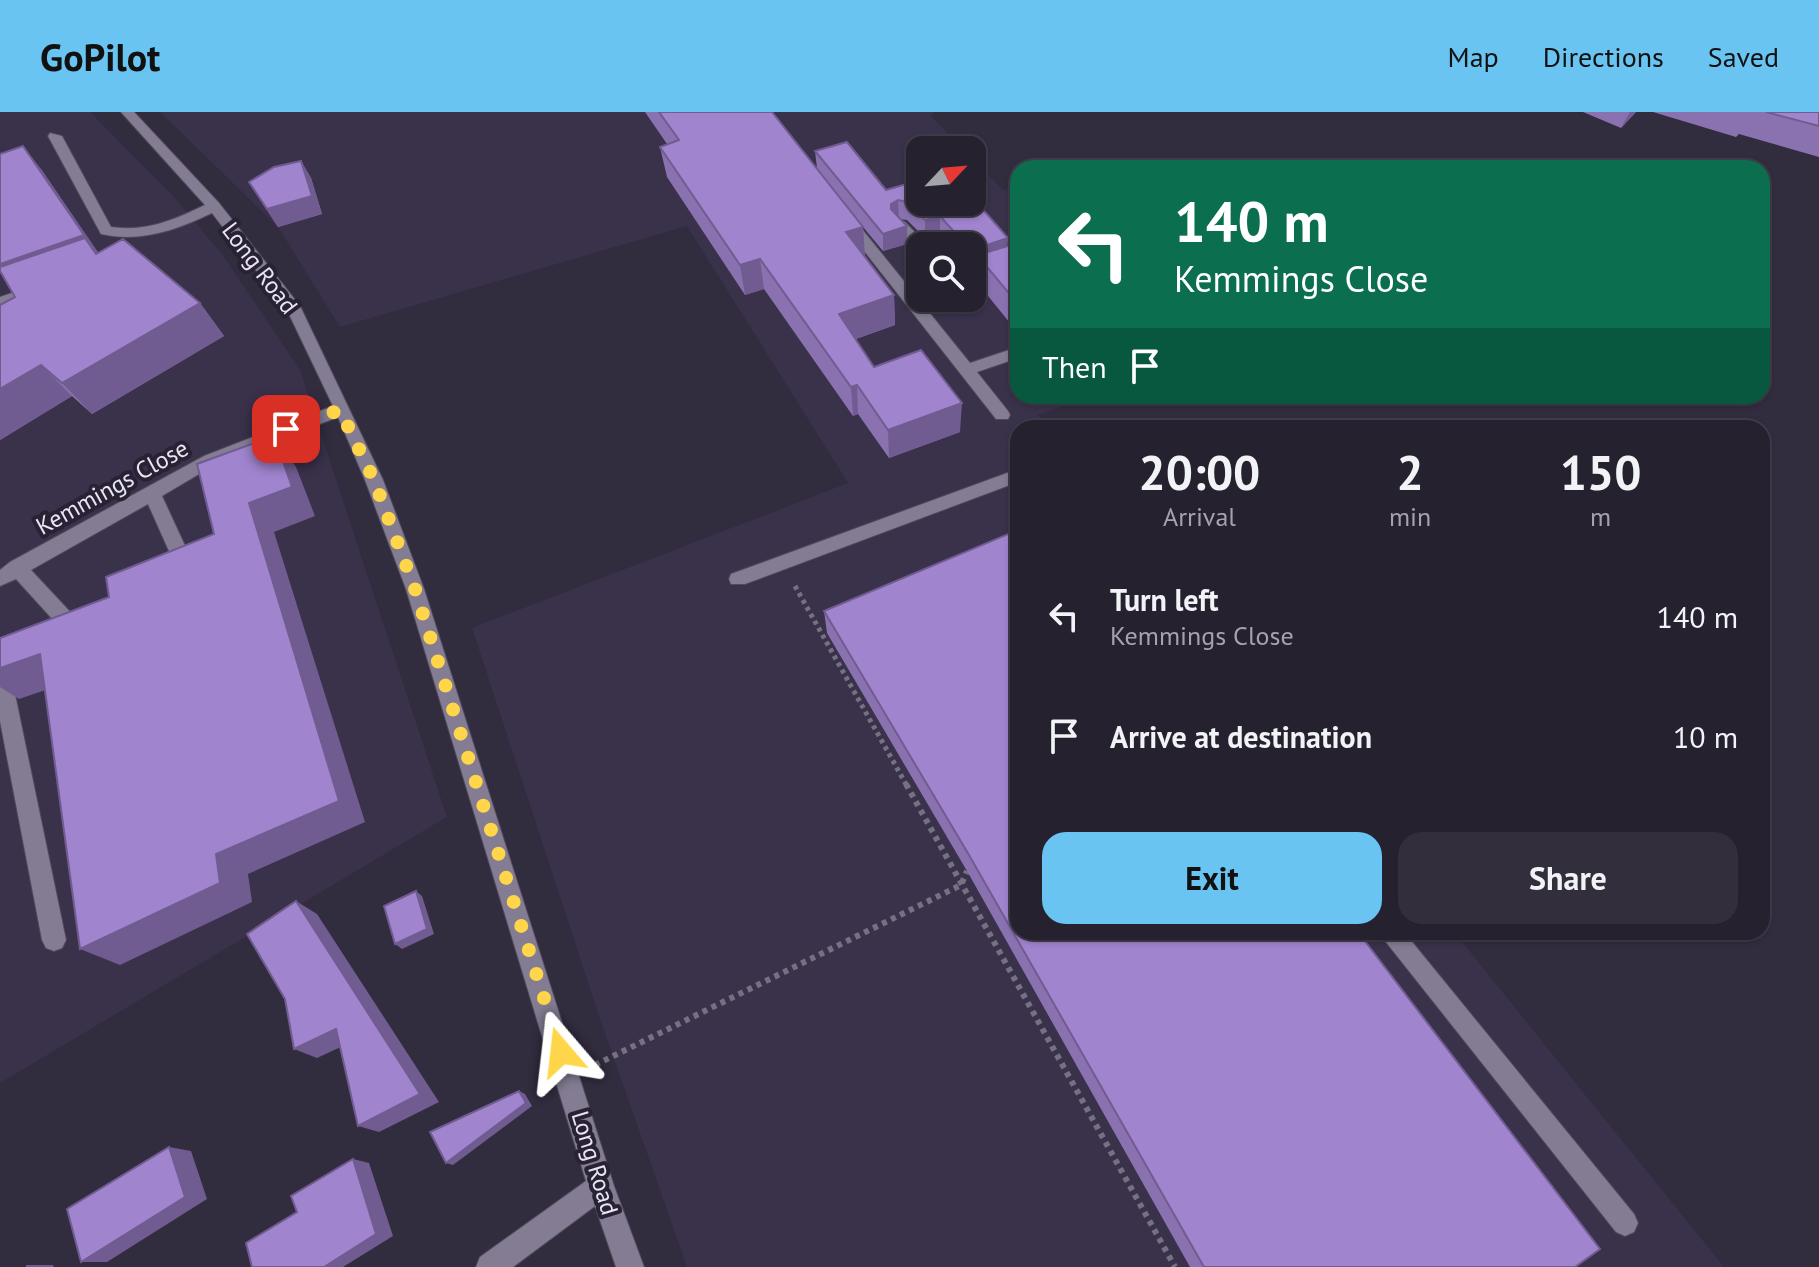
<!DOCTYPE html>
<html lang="en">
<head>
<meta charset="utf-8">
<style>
	body { margin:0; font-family:"PT Sans",sans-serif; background:#322e3b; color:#f1f3f6; height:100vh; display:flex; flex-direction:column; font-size:30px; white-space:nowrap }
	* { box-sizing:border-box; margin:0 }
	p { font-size:26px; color:#a4a3aa }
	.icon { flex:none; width:44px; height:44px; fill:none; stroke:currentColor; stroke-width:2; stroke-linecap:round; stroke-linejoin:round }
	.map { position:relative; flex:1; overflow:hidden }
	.drawer { position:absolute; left:1010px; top:308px; width:760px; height:520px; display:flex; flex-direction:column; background:#26212f; border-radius:24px; box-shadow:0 2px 6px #0004,0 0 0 2px #423e4b }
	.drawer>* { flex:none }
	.top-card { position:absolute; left:1010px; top:48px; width:760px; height:244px; border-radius:24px; box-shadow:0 2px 6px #0004,0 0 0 2px #423e4b; background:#0b6e4f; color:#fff; overflow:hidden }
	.needle { width:52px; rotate:64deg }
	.tools { position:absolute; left:906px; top:24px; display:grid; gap:16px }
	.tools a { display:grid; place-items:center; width:80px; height:80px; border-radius:16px; background:#26212f; box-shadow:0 2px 6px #0004,0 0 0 2px #423e4b; font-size:40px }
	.pin { position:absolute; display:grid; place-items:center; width:68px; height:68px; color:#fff; margin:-34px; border-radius:16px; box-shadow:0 4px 12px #0006 }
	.me { position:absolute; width:88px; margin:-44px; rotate:343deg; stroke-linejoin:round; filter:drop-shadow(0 0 6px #0008) }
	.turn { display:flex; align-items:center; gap:28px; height:168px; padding:0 32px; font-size:36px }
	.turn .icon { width:104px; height:104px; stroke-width:2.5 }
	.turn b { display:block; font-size:56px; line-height:68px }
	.then { display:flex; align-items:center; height:76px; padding:0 32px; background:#0003; gap:16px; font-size:30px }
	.eta { display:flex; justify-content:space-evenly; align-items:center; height:136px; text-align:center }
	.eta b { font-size:48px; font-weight:700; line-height:56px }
	.action { display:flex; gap:16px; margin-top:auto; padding:16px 32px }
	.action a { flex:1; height:92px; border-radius:24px; background:#69c4f1; color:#111; font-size:32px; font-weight:700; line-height:92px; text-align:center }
	.action a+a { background:#322e3b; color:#f1f3f6 }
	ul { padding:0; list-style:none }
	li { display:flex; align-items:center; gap:24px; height:120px; padding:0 32px }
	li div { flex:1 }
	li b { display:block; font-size:30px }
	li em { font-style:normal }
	header { display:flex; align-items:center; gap:48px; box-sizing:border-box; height:112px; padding:0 40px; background:#69c4f1; color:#111 }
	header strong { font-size:38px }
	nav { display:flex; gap:44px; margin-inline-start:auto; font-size:28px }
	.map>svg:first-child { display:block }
	.built { fill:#3a314b; fill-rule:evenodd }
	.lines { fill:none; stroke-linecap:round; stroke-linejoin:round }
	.minor-casing { stroke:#504a5b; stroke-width:2 }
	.path-far1 { stroke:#767182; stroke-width:5; stroke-dasharray:4 4; stroke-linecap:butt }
	.path { stroke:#767182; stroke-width:6; stroke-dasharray:5 5; stroke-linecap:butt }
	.minor { fill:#837c92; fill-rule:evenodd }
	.wall { fill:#8a72b1 }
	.shaded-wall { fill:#705c90 }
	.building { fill:#a084ce; stroke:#705c90; stroke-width:2 }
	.route { stroke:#ffd54a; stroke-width:14; stroke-dasharray:0 25.2 }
	.labels { text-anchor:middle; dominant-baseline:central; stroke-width:8; stroke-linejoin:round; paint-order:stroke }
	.street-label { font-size:24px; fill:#e9e5f2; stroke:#292235 }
</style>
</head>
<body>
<header>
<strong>GoPilot</strong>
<nav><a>Map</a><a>Directions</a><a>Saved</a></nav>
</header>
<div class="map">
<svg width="1819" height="1155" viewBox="0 0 1819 1155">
	<rect width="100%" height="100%" fill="#322c3f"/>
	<!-- built -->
	<path class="built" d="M0,0H90L173,84L222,142L300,258L447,705L0,971Z
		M160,0H935L931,4L964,38H920V90H972V46L1003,78L1018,73V284H1089L1038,303L1048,316H1018V820H1454L1724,1155H687L600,907L472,516L848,371L687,114L340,215L278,115ZM920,134H972V186H920Z"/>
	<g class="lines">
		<!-- minor casing -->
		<g class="minor-casing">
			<path id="minor" d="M121,0H134L219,91L300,194L383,368L424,477L614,1074L644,1155H616L595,1094L513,1155H476L480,1145L586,1069L406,477L365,368L338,305L216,352L162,384L193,451L191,456L173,464L164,457L173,448L148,392L31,458L74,504H86L89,510L79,521H65L16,467L0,474V458L10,450L204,344L333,294L288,200L212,101C177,118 140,131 101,122L48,24L50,21L62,24L111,115C146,120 174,108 205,93Z
				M848,105L853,106L970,251L1018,235V246L977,260L1008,299L1010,303L1008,307H996L843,112V106Z
				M900,109L905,110L928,134L916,137L893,113Z
				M1018,143V153L972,167V157Z
				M38,172L46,177L43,180L0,195V185Z
				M1018,357V370L745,472H731L729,467L731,462Z
				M0,550L7,552L10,558L66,828L62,836L54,839L46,836L42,828L0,609Z
				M1378,820H1404L1634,1102L1638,1111L1634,1120L1625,1124L1616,1120Z"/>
		</g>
		<!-- path-far1 -->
		<path class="path-far1" d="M795,474L907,674"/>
		<!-- path -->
		<path class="path" d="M906,672L1175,1155
			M595,953L961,773L967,759"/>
		<!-- minor -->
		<use href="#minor" class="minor"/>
	</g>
	<!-- wall -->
	<path class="wall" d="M645,0H772L817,56L815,39L886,78L1008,126L1007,134L1018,131V221L980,174L981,152L972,155V134H951L940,121L925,126L907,108L900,107L907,132L883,139L863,115L865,144L894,183L895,213L856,227L874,255L960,320L889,346L858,302L853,304L764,177L745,183L667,65L660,35L667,32Z
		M1583,0H1636L1621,16Z
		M1653,0H1819V45L1739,22L1736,25Z
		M301,49L311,66L322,102L278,115L249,70Z
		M41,57L98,141L200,191L224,224L92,302L72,284L0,328V193L15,185L0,153Z
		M824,499L1575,1155H1190L967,759L827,521Z"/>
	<!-- shaded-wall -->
	<path class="shaded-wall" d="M1630,0H1636L1621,16Z
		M23,34L41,57L102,146L19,175L0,152Z
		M301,49L311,66L322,102L278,115L267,97Z
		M898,88L899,106L891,97V92Z
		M940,104V121L925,126V108Z
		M907,114V132L883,139V122Z
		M863,115L865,145L846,120Z
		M1008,126L1006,143L981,142V152L972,155V138Z
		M760,147L764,177L745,183L740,153Z
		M894,183L895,213L841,232L839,202Z
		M200,191L224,224L92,302L62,271Z
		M41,253L72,284L0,328V277Z
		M857,273L858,302L853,304L851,275Z
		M962,291L960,320L889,346L888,318Z
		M274,324L296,355L315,404L274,420L365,710L248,762L252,790L120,853L80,837L216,742L249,391Z
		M40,542L75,568L19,587L0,575V556Z
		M416,779L422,784L434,822L402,837L395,832Z
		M296,789L317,802L439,990L379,1020L358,1014L420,982Z
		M336,917L358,927L317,946L294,937Z
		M519,979L525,982L532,994L453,1053L446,1051Z
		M169,1035L191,1039L207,1087L107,1150H81Z
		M353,1047L369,1051L393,1124L343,1155H324Z
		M26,1153H53L54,1155H26Z"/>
	<!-- building -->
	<path class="building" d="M659,0H772L863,115L846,120L894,183L839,202L874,255L921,238L962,291L888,318L857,273L851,275L760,147L740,153L660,35L679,28Z
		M1766,0H1819V14Z
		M847,30L886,78L920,68V90H972V85L1008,126L972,138V134H967L940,104L925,108L907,90L898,88L891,92V97L907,114L883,122L815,39Z
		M23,34L84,123L0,152V42Z
		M301,49L312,84L267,97L249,70L274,55Z
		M85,126L96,142L123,127L200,191L62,271L41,253L0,277V193L15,185L0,159V155Z
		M1018,131V192L982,149L986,147L981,142Z
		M274,324L292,375L249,391L339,689L216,742L220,771L80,837L40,542L0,556V526L109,485L106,465L214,422L197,352Z
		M1018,418V820H1358L1600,1137L1575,1155H1204L969,743L824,499Z
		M416,779L427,817L395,832L384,794Z
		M296,789L420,982L358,1014L336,917L294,937L285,887L247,822Z
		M519,979L526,991L446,1051L430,1020Z
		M169,1035L185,1085L81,1150L67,1097Z
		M353,1047L376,1122L324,1155H252L246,1131L297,1100L291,1084Z"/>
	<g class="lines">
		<!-- route -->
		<path class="route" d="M286,317L340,298L374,368L415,477L561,940"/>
	</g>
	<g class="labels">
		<!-- street labels -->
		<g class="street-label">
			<text transform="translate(260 156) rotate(53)">Long Road</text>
			<text transform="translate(112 375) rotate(-29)">Kemmings Close</text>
			<text transform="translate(595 1051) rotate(73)">Long Road</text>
		</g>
	</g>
</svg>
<div class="tools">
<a><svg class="needle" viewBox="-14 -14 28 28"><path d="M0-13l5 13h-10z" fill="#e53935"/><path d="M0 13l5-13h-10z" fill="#a4a3aa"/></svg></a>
<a><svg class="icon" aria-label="search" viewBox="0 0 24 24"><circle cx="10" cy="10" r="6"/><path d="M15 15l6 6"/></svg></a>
</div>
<div class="pin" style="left:286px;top:317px;background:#d93025"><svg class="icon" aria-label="arrive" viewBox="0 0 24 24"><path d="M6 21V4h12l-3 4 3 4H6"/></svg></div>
<svg class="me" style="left:561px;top:940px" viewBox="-20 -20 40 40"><path d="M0-17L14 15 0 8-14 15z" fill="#ffd54a" stroke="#fff" stroke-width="4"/></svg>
<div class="top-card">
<div class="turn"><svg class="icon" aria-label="left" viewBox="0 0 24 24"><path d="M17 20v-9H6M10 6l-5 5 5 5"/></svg><div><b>140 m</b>Kemmings Close</div></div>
<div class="then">Then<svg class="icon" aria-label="arrive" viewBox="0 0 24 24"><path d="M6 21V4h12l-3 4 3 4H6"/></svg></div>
</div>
<section class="drawer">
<div class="eta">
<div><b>20:00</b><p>Arrival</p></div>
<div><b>2</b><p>min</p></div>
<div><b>150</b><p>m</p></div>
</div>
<ul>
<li><svg class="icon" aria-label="left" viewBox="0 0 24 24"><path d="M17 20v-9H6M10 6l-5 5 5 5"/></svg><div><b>Turn left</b><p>Kemmings Close</p></div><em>140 m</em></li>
<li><svg class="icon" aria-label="arrive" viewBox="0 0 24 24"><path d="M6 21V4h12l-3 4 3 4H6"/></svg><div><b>Arrive at destination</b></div><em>10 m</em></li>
</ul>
<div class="action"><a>Exit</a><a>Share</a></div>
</section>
</div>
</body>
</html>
